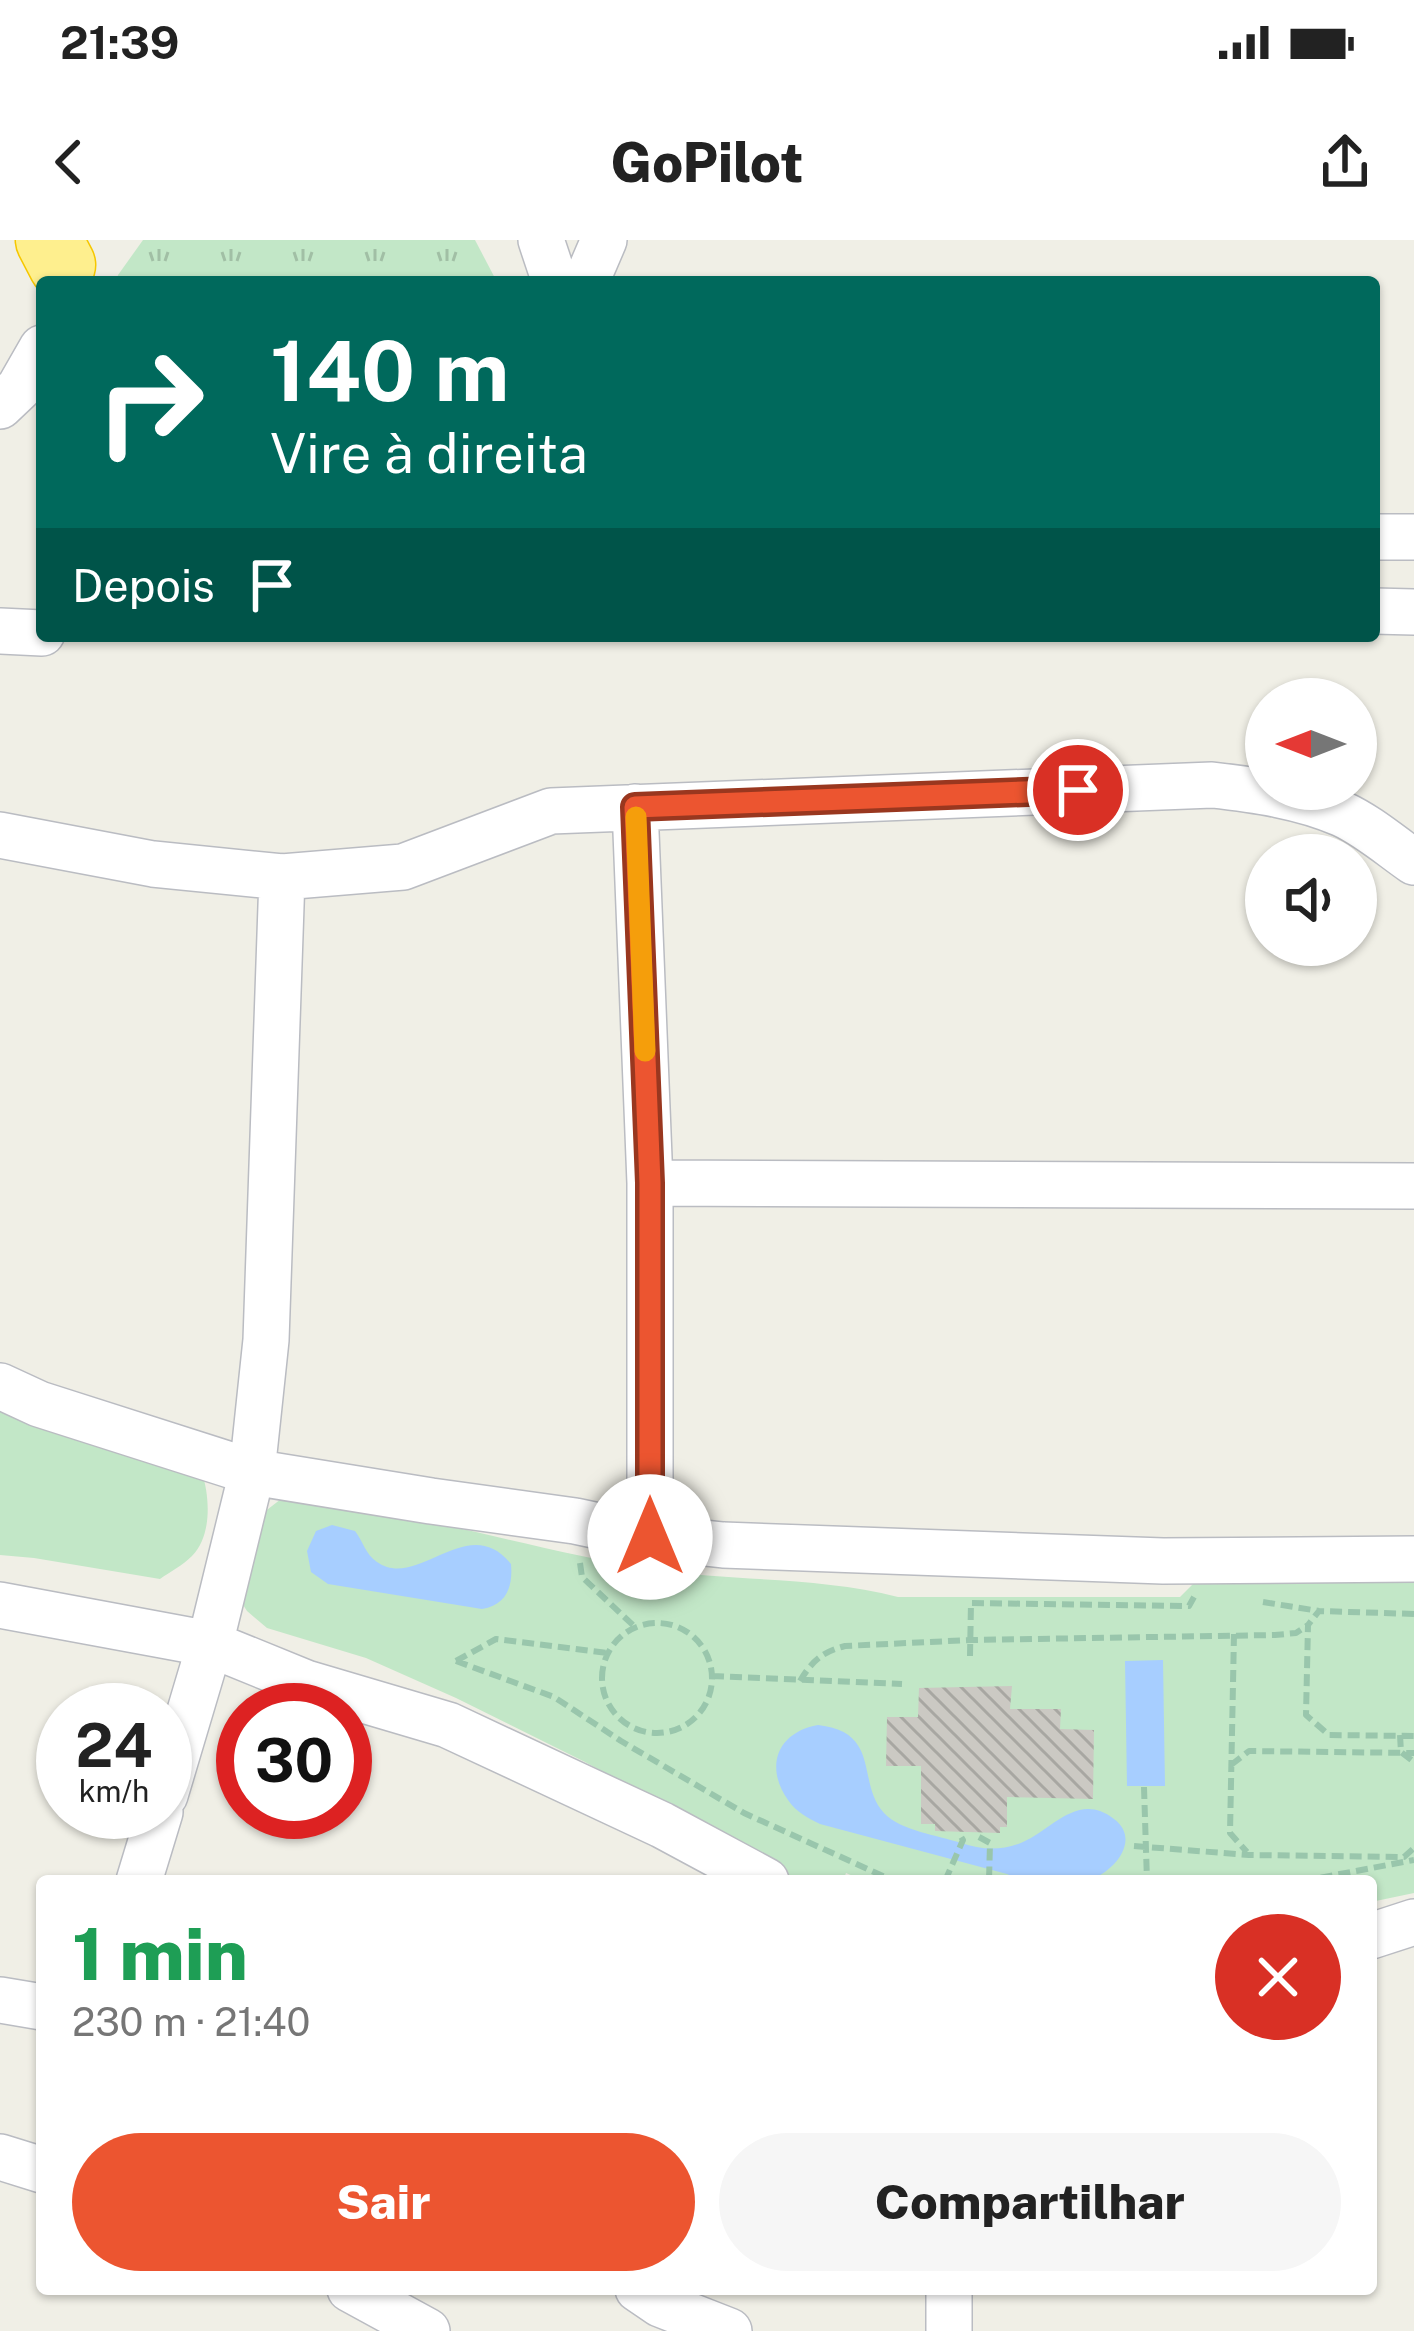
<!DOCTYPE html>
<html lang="pt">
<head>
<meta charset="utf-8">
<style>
	body { margin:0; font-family:"Public Sans",sans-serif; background:#f6f6f6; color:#222; height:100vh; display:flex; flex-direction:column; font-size:45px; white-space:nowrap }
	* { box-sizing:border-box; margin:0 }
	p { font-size:39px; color:#767676 }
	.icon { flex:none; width:66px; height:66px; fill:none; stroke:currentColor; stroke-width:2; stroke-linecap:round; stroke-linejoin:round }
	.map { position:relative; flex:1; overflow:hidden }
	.panel { position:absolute; left:36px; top:1635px; width:1341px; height:420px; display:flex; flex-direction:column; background:#fff; border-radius:12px; box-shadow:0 3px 9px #0004 }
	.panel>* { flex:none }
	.hud { position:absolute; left:36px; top:36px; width:1344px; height:366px; border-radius:12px; box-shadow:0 3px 9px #0004; background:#00695c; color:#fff; overflow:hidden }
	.needle { width:78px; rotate:270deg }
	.controls { position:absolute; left:1245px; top:438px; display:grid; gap:24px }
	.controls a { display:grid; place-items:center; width:132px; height:132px; border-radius:50%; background:#fff; box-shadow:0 3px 9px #0004; font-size:60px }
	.speed { position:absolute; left:36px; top:1443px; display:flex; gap:24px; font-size:60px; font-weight:700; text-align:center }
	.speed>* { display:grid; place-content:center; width:156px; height:156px; border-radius:50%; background:#fff; box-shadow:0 3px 9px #0004; line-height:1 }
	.speed small { font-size:30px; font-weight:400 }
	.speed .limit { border:18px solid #d22; background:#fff; color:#111 }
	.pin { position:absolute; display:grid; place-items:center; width:102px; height:102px; color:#fff; margin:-51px; border:6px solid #fff; border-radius:50%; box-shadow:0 3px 12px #0007 }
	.me { position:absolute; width:132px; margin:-66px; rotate:0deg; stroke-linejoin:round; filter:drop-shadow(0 0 9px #0008) }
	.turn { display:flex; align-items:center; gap:42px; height:252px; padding:0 36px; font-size:54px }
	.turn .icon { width:156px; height:156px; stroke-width:2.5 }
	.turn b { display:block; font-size:84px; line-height:102px }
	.then { display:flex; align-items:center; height:114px; padding:0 36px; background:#0003; gap:24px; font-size:45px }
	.round { display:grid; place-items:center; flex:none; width:126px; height:126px; border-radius:63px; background:#f6f6f6 }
	.head { display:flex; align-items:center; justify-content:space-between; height:204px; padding:0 36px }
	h1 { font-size:72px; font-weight:800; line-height:90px; color:#1e9e55 }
	.action { display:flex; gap:24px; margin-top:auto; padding:24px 36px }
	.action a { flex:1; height:138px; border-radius:72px; background:#ec5530; color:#fff; font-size:48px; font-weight:800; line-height:138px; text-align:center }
	.action a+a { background:#f6f6f6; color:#222 }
	.status { display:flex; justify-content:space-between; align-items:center; height:84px; padding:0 60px; background:#fff; direction:ltr }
	.status svg { height:33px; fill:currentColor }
	header { display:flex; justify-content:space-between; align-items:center; height:156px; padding:0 36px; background:#fff; font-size:54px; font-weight:800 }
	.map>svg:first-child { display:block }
	.grass { fill:url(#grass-tufts) }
	.green { fill:#c2e7c7 }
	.water { fill:#a7ceff }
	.building { fill:url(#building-back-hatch) }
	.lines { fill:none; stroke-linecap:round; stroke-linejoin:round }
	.minor-casing { stroke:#babcc2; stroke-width:48 }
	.highway-casing { stroke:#f6c700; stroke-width:69 }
	.path { stroke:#99c6ac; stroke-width:6; stroke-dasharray:12 6; stroke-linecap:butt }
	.minor { stroke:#fff; stroke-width:45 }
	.highway { stroke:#feef8e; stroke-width:66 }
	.route-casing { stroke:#99371f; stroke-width:30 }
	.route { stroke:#ec5530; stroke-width:21 }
	.slow { stroke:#f59e0b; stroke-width:21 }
</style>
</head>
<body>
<div class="status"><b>21:39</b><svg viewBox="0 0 49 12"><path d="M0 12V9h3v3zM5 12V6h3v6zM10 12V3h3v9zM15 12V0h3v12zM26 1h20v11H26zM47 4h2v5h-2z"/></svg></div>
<header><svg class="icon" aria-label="back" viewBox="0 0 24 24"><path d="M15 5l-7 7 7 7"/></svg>GoPilot<svg class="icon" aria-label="share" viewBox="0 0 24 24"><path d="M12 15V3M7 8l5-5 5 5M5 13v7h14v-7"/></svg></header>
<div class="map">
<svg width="1414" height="2091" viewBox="0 0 1414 2091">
	<defs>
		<pattern id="grass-tufts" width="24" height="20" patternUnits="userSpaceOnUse" patternTransform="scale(3)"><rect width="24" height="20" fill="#c2e7c7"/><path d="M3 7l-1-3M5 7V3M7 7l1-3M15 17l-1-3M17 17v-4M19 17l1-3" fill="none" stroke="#a1bfa5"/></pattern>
		<pattern id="building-back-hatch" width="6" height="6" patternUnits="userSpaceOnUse" patternTransform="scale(3)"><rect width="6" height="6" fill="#cbc9c3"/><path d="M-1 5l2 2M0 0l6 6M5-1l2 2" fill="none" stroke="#a8a7a2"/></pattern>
	</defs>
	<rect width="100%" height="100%" fill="#f0efe6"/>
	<!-- grass -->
	<path class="grass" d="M143,0H475L497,42H116L118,35Z"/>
	<!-- green -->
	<path class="green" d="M0,1160L202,1233C210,1257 212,1296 192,1316C183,1325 170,1332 160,1339L34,1318L0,1315Z
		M281,1259C406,1268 527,1309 651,1329C732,1342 817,1336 898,1357H1180L1202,1335L1414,1334V1653L1371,1662V1641H864L846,1633L843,1641H785L725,1598L585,1522L456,1458L366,1418L267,1388L247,1371L232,1348L250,1283Z"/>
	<!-- water -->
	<path class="water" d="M332,1285L355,1291C363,1301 365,1314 377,1322C418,1351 468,1270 511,1324C513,1346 507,1365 482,1369L328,1344L311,1332L307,1311L316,1291Z
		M1163,1420L1165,1546H1127L1125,1421Z
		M818,1485C882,1492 856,1543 884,1573C901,1591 937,1595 961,1603C982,1610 1002,1611 1023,1602C1052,1590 1078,1551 1114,1579C1142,1600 1113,1633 1089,1640C1077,1644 1037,1643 1024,1641C1022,1641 1009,1635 1007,1634L820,1584C808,1578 796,1572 788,1560C764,1526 778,1492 818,1485Z"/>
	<!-- building -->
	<path class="building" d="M1012,1446L1010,1469H1061L1060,1489L1094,1490L1093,1559L1007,1557V1587H1000V1593L935,1591V1584H921V1526H886L887,1477H918L919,1448Z"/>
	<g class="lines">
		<!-- minor casing -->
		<g class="minor-casing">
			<path id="minor" d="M541,0L555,42
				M586,42L604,0
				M0,166L19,148L42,108
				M1374,297H1414
				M1374,371L1414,372
				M0,391L42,393
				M635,567L650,943V1297
				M0,595L153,624L282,637L403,627L551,571L1212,545C1256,550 1301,556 1342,574C1368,586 1391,606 1414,622
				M650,943L1414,946
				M0,1146L39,1164L252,1232L431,1261L575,1281L650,1297L723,1305L1163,1321L1414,1319
				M0,1365L210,1404L306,1443L448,1485L662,1585L766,1641
				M165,1555L210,1404L252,1232L266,1100L282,637
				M139,1641L160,1572
				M1371,1696L1414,1682
				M0,1760L42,1767
				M0,1917L42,1930
				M350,2049L427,2091
				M638,2049L660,2064L729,2091
				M949,2091V2049"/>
		</g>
		<!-- highway casing -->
		<g class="highway-casing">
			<path id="highway" d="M49,0L62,25"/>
		</g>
		<!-- path -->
		<path class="path" d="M580,1323L582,1337L635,1387
			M1263,1362L1319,1371
			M1414,1374L1319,1371L1308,1385L1306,1475L1329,1495L1414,1496
			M602 1438a55 55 0 1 1 110 0a55 55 0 1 1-110 0Z
			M1234,1394L1230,1593L1247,1612
			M970,1416L971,1363L1189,1366L1194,1357
			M456,1421L554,1457L621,1501L744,1573L894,1641
			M456,1421L496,1399L607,1413
			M712,1436L902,1444
			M800,1441C812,1421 822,1412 845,1406L971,1400L1275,1395L1296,1393L1308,1385
			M1400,1495L1401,1512L1414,1522
			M1231,1525L1249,1511L1414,1513
			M1144,1547L1147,1641
			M979,1597L990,1603L989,1641
			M1134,1606L1249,1615L1404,1617L1414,1608
			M945,1641L963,1600L960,1595
			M1303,1641L1414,1620"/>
		<!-- minor -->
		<use href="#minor" class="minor"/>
		<!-- highway -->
		<use href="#highway" class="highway"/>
	</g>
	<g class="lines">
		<!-- route casing -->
		<g class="route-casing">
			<path id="route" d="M650,1297V943L635,567L1078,550"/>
		</g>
		<!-- route -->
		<use href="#route" class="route"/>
		<!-- slow -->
		<path class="slow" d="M636,577L645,811"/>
	</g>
</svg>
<div class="controls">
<a><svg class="needle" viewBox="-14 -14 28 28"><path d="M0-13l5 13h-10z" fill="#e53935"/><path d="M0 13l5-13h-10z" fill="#767676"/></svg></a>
<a><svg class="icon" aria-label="sound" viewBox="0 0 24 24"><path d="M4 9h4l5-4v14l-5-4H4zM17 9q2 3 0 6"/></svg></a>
</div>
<div class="speed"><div>24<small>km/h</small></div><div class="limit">30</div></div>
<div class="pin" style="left:1078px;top:550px;background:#d93025"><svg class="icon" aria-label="arrive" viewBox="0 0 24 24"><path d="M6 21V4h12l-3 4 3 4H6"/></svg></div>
<svg class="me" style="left:650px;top:1297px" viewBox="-20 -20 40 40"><circle r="19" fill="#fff"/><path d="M0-13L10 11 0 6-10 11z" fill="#ec5530"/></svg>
<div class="hud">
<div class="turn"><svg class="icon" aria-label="right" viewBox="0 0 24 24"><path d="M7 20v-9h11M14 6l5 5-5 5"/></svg><div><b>140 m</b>Vire à direita</div></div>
<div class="then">Depois<svg class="icon" aria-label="arrive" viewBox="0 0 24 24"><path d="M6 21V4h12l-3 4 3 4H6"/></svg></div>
</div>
<section class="panel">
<div class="head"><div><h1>1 min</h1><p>230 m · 21:40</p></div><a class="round" style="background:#d93025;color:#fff"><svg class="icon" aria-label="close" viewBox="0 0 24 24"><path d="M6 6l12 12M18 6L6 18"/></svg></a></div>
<div class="action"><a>Sair</a><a>Compartilhar</a></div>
</section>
</div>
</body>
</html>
